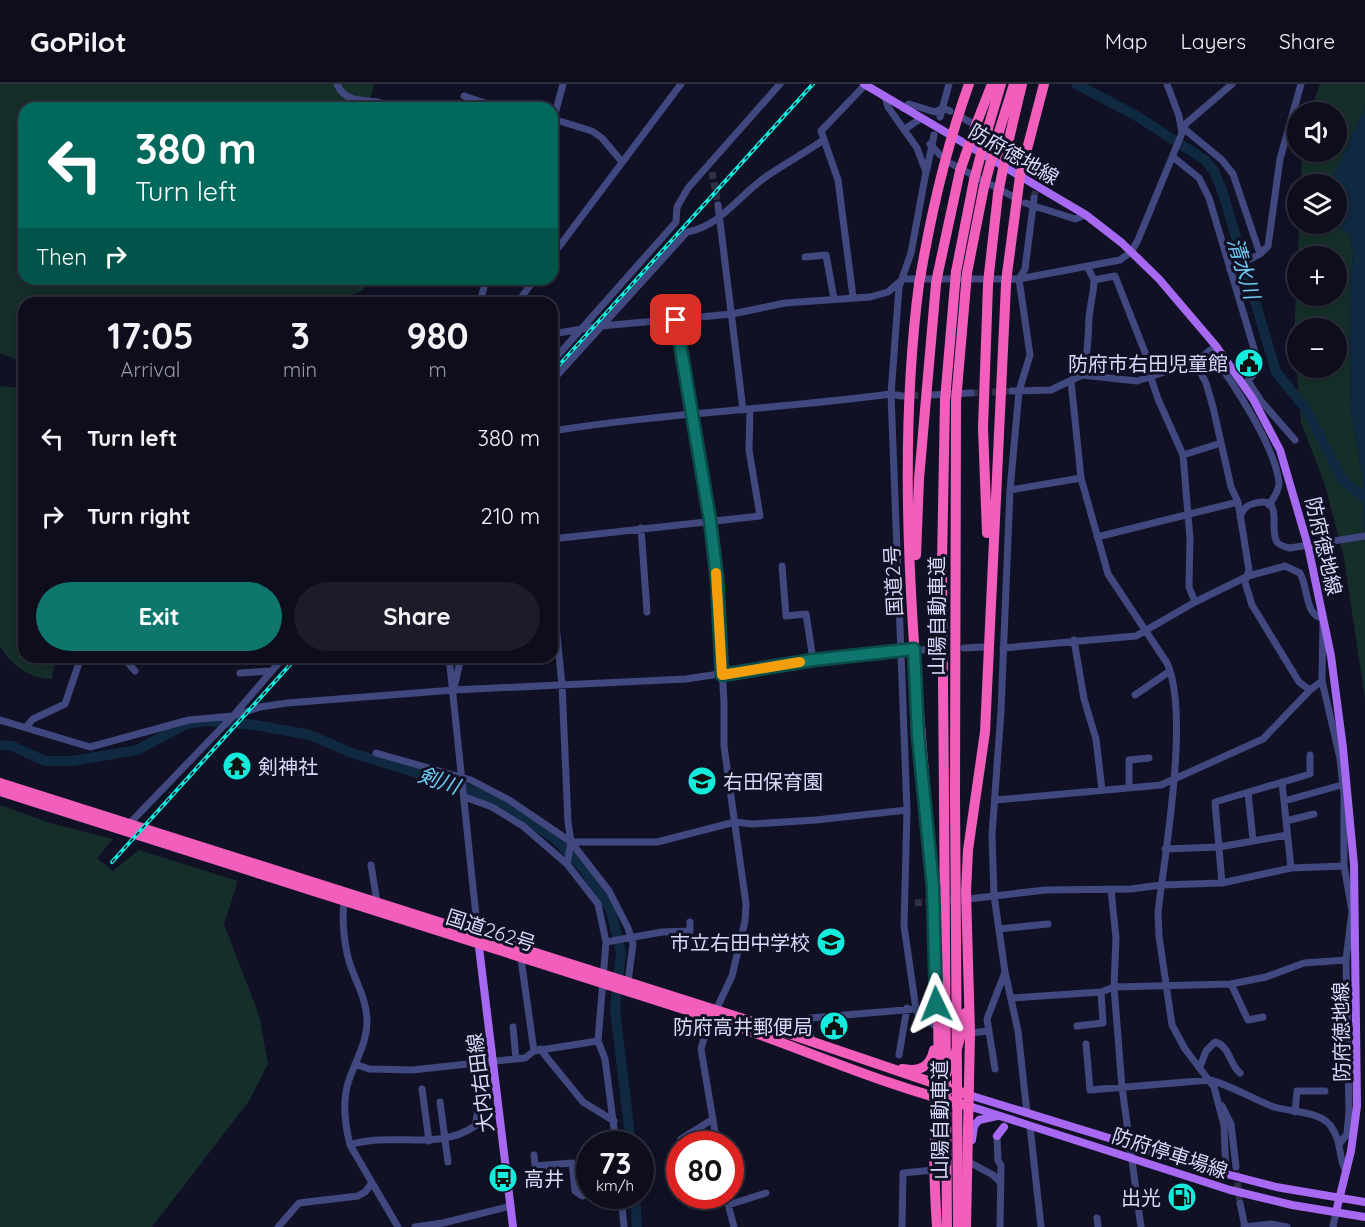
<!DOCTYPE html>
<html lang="en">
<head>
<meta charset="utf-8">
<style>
	body { margin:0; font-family:Quicksand,"Noto Sans JP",sans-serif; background:#1b1b29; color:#f1f3f6; height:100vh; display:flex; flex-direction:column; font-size:22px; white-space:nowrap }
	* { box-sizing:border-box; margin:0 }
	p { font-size:20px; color:#9a9ca3 }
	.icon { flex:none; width:33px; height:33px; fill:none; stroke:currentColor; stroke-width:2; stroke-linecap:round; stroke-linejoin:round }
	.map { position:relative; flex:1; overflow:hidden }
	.side { position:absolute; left:18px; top:213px; width:540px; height:366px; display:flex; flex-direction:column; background:#0d0d1c; border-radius:18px; box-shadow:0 3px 9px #0003,0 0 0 2px #2d2d3b }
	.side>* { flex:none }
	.banner { position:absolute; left:18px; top:18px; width:540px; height:183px; border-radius:18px; box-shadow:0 3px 9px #0003,0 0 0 2px #2d2d3b; background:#00695c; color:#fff; overflow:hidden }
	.controls { position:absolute; left:1287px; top:18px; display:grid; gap:12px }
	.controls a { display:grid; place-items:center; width:60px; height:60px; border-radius:50%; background:#0d0d1c; box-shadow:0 3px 9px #0003,0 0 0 2px #2d2d3b; font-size:30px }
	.speed { position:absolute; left:576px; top:1047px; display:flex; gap:12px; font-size:30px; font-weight:700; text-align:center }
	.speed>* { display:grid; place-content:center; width:78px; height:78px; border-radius:50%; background:#0d0d1c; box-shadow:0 3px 9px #0003,0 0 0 2px #2d2d3b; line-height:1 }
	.speed small { font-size:15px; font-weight:400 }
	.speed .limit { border:9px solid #d22; background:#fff; color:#111 }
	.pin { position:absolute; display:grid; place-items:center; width:51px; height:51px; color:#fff; margin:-26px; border-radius:12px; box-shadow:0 3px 9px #0006 }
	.me { position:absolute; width:66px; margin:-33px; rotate:358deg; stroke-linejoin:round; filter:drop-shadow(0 0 4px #0008) }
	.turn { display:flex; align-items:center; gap:21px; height:126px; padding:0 18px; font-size:27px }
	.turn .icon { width:78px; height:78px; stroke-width:2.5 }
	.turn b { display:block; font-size:42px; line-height:51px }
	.then { display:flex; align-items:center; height:57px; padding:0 18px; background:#0003; gap:12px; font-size:22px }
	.eta { display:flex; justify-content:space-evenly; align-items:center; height:102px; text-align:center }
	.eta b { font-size:36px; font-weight:800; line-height:42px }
	.action { display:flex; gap:12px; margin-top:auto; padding:12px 18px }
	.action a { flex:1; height:69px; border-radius:36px; background:#0f766e; color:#fff; font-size:24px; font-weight:800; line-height:69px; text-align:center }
	.action a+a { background:#1b1b29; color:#f1f3f6 }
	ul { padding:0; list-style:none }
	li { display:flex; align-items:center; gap:18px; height:78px; padding:0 18px }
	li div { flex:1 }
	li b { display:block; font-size:22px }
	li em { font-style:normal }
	header { display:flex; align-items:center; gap:36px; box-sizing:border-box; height:84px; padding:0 30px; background:#0d0d1c; border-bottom:2px solid #2d2d3b }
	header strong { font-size:28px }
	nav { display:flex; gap:33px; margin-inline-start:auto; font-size:21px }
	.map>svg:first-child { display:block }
	.green { fill:#152e29; fill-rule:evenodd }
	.water { fill:#0f2940 }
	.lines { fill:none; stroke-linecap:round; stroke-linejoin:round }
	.river { stroke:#0f2940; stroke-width:10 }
	.minor-tunnel { stroke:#2f2f45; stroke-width:7; stroke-dasharray:7 3.5; stroke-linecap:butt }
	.minor { stroke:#40487f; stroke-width:7 }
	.major { stroke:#a869f2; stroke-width:8 }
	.highway { stroke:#f15ebc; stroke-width:10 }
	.rail-casing { stroke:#15ebdd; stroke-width:4 }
	.rail { stroke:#111125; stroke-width:1.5; stroke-dasharray:4.5; stroke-linecap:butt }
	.highway-bridge { stroke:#f15ebc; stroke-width:10 }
	.route-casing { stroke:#0a4d48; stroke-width:15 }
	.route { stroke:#0f766e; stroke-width:10 }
	.slow { stroke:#f59e0b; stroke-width:10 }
	.labels { text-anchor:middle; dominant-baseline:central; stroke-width:6; stroke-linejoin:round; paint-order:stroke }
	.street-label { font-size:20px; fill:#d8dafc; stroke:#111125 }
	.poi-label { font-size:20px; fill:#d8dafc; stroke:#111125; text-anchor:end }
	.water-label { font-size:21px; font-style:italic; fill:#6fcbf2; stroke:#111125 }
</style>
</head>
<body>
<header>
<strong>GoPilot</strong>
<nav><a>Map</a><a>Layers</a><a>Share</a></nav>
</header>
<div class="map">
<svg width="1365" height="1143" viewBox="0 0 1365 1143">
	<rect width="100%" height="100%" fill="#111125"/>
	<!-- green -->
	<path class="green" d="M0,0H375L367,22L371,24H24V195H370C365,210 351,211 337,215L336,219H24V279L0,269Z
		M1320,0H1365V23L1330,100H1301L1302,68H1336V28H1310Z
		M1299,140H1335L1350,151L1353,170L1349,219L1351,328L1362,392L1365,461V615L1344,474L1325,401L1301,338L1294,258L1297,178L1298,212H1336V172H1298ZM1298,244H1336V284H1298Z
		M0,302L24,304V573H63L54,583L52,595C30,595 11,581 0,562Z
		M0,721L50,739L113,755L97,774L113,787L139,766L238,797L224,840L259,931L268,980L249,1017L152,1143H0Z"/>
	<!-- water -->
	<path class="water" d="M1365,23V461L1362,392L1351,328L1349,219L1353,170L1350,151L1335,140L1336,100H1330Z"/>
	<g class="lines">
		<!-- river -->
		<path class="river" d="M1076,0L1135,31L1205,76L1214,87L1223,109L1276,288L1306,325L1342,395L1365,415
			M0,661L12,662L45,677H72L137,666L186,640L206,637L255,641L310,651L352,669L451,699L501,718L554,754L582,783L610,824L621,868L615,926L631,1060
			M635,1112L637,1143"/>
		<!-- minor-tunnel -->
		<path class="minor-tunnel" d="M712,88L718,121
			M1034,114L1038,91
			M971,309L1012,307
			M901,312L929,311
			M915,819L960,815
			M1236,1088L1240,1119"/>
		<!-- minor -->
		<path class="minor" d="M337,0C348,25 375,11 392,24
			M464,12L500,24
			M885,13L888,23L917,64L926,88L911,169L899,203L891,310L907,726L904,842L916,925L918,930L937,943
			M903,24L909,20L935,28L943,24L950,27
			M940,33L949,0
			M963,34L1019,66
			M556,36L592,47L602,54L622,78
			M556,36L555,30L563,0
			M1182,43L1222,76L1233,90L1260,170
			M1182,43L1232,0
			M905,45L920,35
			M930,60L940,71
			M1173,73L1199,94L1209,114L1255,268L1253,291L1244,301
			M1032,74L1036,77L1038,91
			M952,80L1012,112
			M927,85L934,51
			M1025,119L1075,135L1086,131
			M718,121L743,326
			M552,172L681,0
			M805,173L826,171L834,215
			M1088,184L1094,196L1115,192L1148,276L1150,291L1158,315L1183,371L1190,454L1189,503L1195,518
			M1230,186L1260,170L1268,162L1280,75L1301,0
			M481,213L489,219
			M853,213L838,96L821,47L865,1
			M480,219L486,195
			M517,219L535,195
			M676,236L717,495L724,619V662L746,820L745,837L732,892L706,947L701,965L717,1060
			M552,250L601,242L732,230L785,219L870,213L888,208L903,195H1019L1120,176L1131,168L1138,156L1182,49L1179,32L1167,0
			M1209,267C1232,296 1276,364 1279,399C1279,407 1273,415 1269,421
			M552,278L676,138L677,123L688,104L780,0
			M1195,278L1206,299L1213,323L1231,403L1238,418L1249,486L1245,498L1252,521L1299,598L1310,606
			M1082,291C1088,270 1088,255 1089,234C1090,220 1094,209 1094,196
			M552,297L687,148C721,142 740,110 767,92C785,80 804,69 822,57
			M1071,297L1081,394L1108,490L1167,579C1190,629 1165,769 1158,828L1159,852L1172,941L1185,965L1214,1003L1224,1041L1226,1090
			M1248,297L1261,317L1295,356
			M1012,307L1051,306L1082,291L1137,297L1195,278L1216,262
			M931,311L971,309
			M552,347C665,329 778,325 891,310L901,312
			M1183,371L1221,359
			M1010,406L1081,394
			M1240,433C1243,426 1245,422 1252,420C1286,409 1268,445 1277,458C1280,462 1285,463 1290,464L1365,452
			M641,444L647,528
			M1097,453L1238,418
			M552,455L760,432L749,366L750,325
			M782,482L786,532L806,530L813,576
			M552,502L562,601L568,738L571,758L567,780
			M1074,556L1084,615L1096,655L1102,706
			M964,564L983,563
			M1003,564L1136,552L1195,518L1248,492L1285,482L1300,489C1308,502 1305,533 1323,534L1322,597L1340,674L1344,711V782L1352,827L1346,876L1349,1027L1347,1050L1340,1059
			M123,573L135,587
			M449,573L478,851
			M240,589L271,587
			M454,604L461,573
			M1135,611L1170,587
			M0,636L90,663L189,636L233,632L260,623L287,619L454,606L686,595L813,576L932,565
			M26,643L33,635L65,620L81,573
			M376,669L471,696L509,716L571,758L609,807L628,844L633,860L628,898
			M1282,698L1291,784
			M1129,704V676L1149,674
			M1248,709L1253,756
			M465,713L492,723L523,742L567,780L598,820L606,858L598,957L605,975L616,1060
			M996,716L1161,701L1263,655L1310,606L1322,597
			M1284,717L1345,700
			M1286,737L1314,730
			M129,740L233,632L284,573
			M571,758H657L735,738L752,740L816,736L907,726
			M1165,765L1219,763L1287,751
			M371,781L377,818
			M1222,799L1215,718L1310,690V671
			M1111,806L1116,854L1114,903L1122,1003L1141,1143
			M345,813C341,831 344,859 349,877C355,897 366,913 367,935C368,957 356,975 349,996C342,1016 345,1041 350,1061L398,1143
			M968,815L1045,806L1131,805L1161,801L1222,799L1291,784L1344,782
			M999,845L1048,840
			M606,858L662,848L690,847V838
			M521,875L534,967
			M1231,900L1248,936L1263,933
			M1013,914L1101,908L1114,903L1231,900L1266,893L1304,879L1346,876
			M1077,942L1103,939L1101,908
			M513,943L516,975
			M970,949L989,947
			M811,958L810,934L916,925
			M1086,960L1090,1006L1210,996C1233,1002 1252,1015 1274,1023C1291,1028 1318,1027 1330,1041C1342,1056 1338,1073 1346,1088
			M540,965L583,1018L614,1037
			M899,971L907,924
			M355,980L369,985L412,986L525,974L534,967L598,957
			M1200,983L1206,967L1215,958C1230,962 1229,980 1240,989
			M995,985L987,935L1005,888
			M422,1005L429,1057
			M440,1018L448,1078
			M1222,1022L1231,1040L1236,1083
			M1295,1028L1297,1007H1325
			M1027,1029L1018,947L1005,888L994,811L992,751L1001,627L1010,406L1019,307L1030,271L1019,195L1025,185L1034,114
			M1030,1042L1041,1143
			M997,1052L998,1077L1001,1081L1000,1143
			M681,1055L713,1035
			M350,1061C392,1047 437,1068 475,1042L480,1017L478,979
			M534,1071L535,1082L572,1079L575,1107L582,1112L590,1110
			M967,1077L993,1091L1000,1098
			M621,1112L624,1143
			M726,1112L734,1143
			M1240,1119L1245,1143
			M728,1121L766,1109
			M1097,1134L1098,1143
			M278,1143L299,1119L358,1112L365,1108L372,1099
			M415,1143L443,1139L511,1122
			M902,1143L903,1089L934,1086
			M1244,1143L1271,1140L1287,1143
			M1333,1143L1336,1128"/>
		<!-- major -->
		<path class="major" d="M864,0L1086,131L1122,159L1159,195L1216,262L1253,315L1280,366L1308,462L1331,572L1343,664L1354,781L1357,1022L1351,1067L1336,1128
			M478,855L513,1143
			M969,1011L1226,1090L1276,1103L1365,1118
			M969,1022L1230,1106L1292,1121L1365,1133
			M997,1052L1004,1043
			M972,1056L974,1042L979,1036L997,1032"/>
		<!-- highway -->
		<path class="highway" d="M977,38L992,0
			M988,44L1001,0
			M998,51L1014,0
			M1009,55L1022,0
			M956,188L974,96
			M921,189C932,125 947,61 969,0
			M938,189L960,87
			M967,189L984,103
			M989,190L998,110
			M1007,190L1020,92L1044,0
			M919,200C893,400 918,602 933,802C938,867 938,935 939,1001C939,1018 936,1035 935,1053C933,1083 935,1113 937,1143
			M987,449L983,344L988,201
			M916,471L919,395L936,200
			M0,699L769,943L969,1011
			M0,707L712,934C798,962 880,1001 969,1022
			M955,712L956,317
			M944,713L942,479L945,316
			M902,985C919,988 930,984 934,966
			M944,994C956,974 961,952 965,929
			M966,1143L970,949L966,808L968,766L985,648L1006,201"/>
		<!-- rail casing -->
		<g class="rail-casing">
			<path id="rail" d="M552,289L813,0
				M112,778L297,573"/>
		</g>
		<!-- rail -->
		<use href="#rail" class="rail"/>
		<!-- highway-bridge -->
		<path class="highway-bridge" d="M960,87L977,38
			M974,96L988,44
			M984,103L998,51
			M998,110L1009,55
			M919,200L921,189
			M936,200L938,189
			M988,201L989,190
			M1006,201L1007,190
			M945,316L956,188
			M956,317L967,189
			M955,712L958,1143
			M944,713L947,1143"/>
	</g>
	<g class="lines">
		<!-- route casing -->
		<g class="route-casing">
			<path id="route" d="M676,236L710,436L717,495L722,591L813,576L914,565L918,651L933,803L936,920"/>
		</g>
		<!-- route -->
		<use href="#route" class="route"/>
		<!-- slow -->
		<path class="slow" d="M716,489L722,591L800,578"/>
	</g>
	<!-- icons -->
	<defs>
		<g id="civic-disc" transform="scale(1.5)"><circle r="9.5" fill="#15ebdd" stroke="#111125"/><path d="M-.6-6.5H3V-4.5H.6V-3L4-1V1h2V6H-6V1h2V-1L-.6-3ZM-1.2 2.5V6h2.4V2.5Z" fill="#111"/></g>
		<g id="temple-disc" transform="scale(1.5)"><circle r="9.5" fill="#15ebdd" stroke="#111125"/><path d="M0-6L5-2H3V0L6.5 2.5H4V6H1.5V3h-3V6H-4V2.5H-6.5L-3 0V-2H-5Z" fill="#111"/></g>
		<g id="school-disc" transform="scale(1.5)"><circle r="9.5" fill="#15ebdd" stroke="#111125"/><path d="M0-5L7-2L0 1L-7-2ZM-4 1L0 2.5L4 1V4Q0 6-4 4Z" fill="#111"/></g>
		<g id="bus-disc" transform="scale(1.5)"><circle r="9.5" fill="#15ebdd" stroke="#111125"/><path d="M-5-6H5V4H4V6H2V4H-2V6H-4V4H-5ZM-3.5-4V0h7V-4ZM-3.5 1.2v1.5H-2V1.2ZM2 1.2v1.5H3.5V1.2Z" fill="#111"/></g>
		<g id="fuel-disc" transform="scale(1.5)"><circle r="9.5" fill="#15ebdd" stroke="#111125"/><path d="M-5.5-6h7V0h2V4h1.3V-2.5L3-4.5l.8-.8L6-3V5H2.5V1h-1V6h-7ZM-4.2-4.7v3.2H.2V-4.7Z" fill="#111"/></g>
	</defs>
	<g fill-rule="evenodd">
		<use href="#civic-disc" x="1249" y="279"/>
		<use href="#temple-disc" x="237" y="682"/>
		<use href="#school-disc" x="702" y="697"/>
		<use href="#school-disc" x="831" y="858"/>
		<use href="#civic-disc" x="834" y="942"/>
		<use href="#bus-disc" x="503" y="1094"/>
		<use href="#fuel-disc" x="1182" y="1113"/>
	</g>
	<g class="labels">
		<!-- street labels -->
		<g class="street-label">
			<text transform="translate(1014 70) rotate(30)">防府徳地線</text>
			<text transform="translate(1324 462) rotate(77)">防府徳地線</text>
			<text transform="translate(893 497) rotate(-93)">国道2号</text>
			<text transform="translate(936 532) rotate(-90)">山陽自動車道</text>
			<text transform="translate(491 846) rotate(18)">国道262号</text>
			<text transform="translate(1341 948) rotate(-91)">防府徳地線</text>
			<text transform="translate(480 999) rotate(-97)">大内右田線</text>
			<text transform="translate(939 1036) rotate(-90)">山陽自動車道</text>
			<text transform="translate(1170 1069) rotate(18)">防府停車場線</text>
		</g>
		<!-- poi labels -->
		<g class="poi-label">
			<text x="1228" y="279">防府市右田児童館</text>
			<text x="258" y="682" text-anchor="start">剣神社</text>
			<text x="723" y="697" text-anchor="start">右田保育園</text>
			<text x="810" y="858">市立右田中学校</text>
			<text x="813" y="942">防府高井郵便局</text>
			<text x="524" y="1094" text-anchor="start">高井</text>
			<text x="1161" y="1113">出光</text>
		</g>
		<!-- water labels -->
		<g class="water-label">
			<text transform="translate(1244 184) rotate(73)">清水川</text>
			<text transform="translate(439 696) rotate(19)">剣川</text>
		</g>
	</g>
</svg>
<div class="controls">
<a><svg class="icon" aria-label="sound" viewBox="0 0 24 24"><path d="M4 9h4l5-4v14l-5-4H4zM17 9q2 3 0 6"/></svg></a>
<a><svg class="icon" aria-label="layers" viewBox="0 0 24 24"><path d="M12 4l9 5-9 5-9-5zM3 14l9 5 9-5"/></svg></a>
<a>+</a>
<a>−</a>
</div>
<div class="speed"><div>73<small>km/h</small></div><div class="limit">80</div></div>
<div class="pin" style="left:676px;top:236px;background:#d93025"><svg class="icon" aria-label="arrive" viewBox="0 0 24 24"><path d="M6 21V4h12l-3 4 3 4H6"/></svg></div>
<svg class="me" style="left:936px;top:920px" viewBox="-20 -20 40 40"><path d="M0-17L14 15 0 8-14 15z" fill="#0f766e" stroke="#fff" stroke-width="4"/></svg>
<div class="banner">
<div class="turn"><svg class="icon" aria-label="left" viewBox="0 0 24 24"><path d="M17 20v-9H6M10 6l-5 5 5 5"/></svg><div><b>380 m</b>Turn left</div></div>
<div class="then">Then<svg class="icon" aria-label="right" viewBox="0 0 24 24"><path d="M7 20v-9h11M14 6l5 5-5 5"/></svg></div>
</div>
<section class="side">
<div class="eta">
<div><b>17:05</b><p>Arrival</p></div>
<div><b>3</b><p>min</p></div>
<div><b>980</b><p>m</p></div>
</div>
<ul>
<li><svg class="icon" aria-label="left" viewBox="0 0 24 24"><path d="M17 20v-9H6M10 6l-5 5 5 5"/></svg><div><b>Turn left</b></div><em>380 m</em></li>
<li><svg class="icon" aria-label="right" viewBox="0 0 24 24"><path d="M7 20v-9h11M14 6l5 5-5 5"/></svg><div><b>Turn right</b></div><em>210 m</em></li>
</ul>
<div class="action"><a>Exit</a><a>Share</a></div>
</section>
</div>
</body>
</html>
